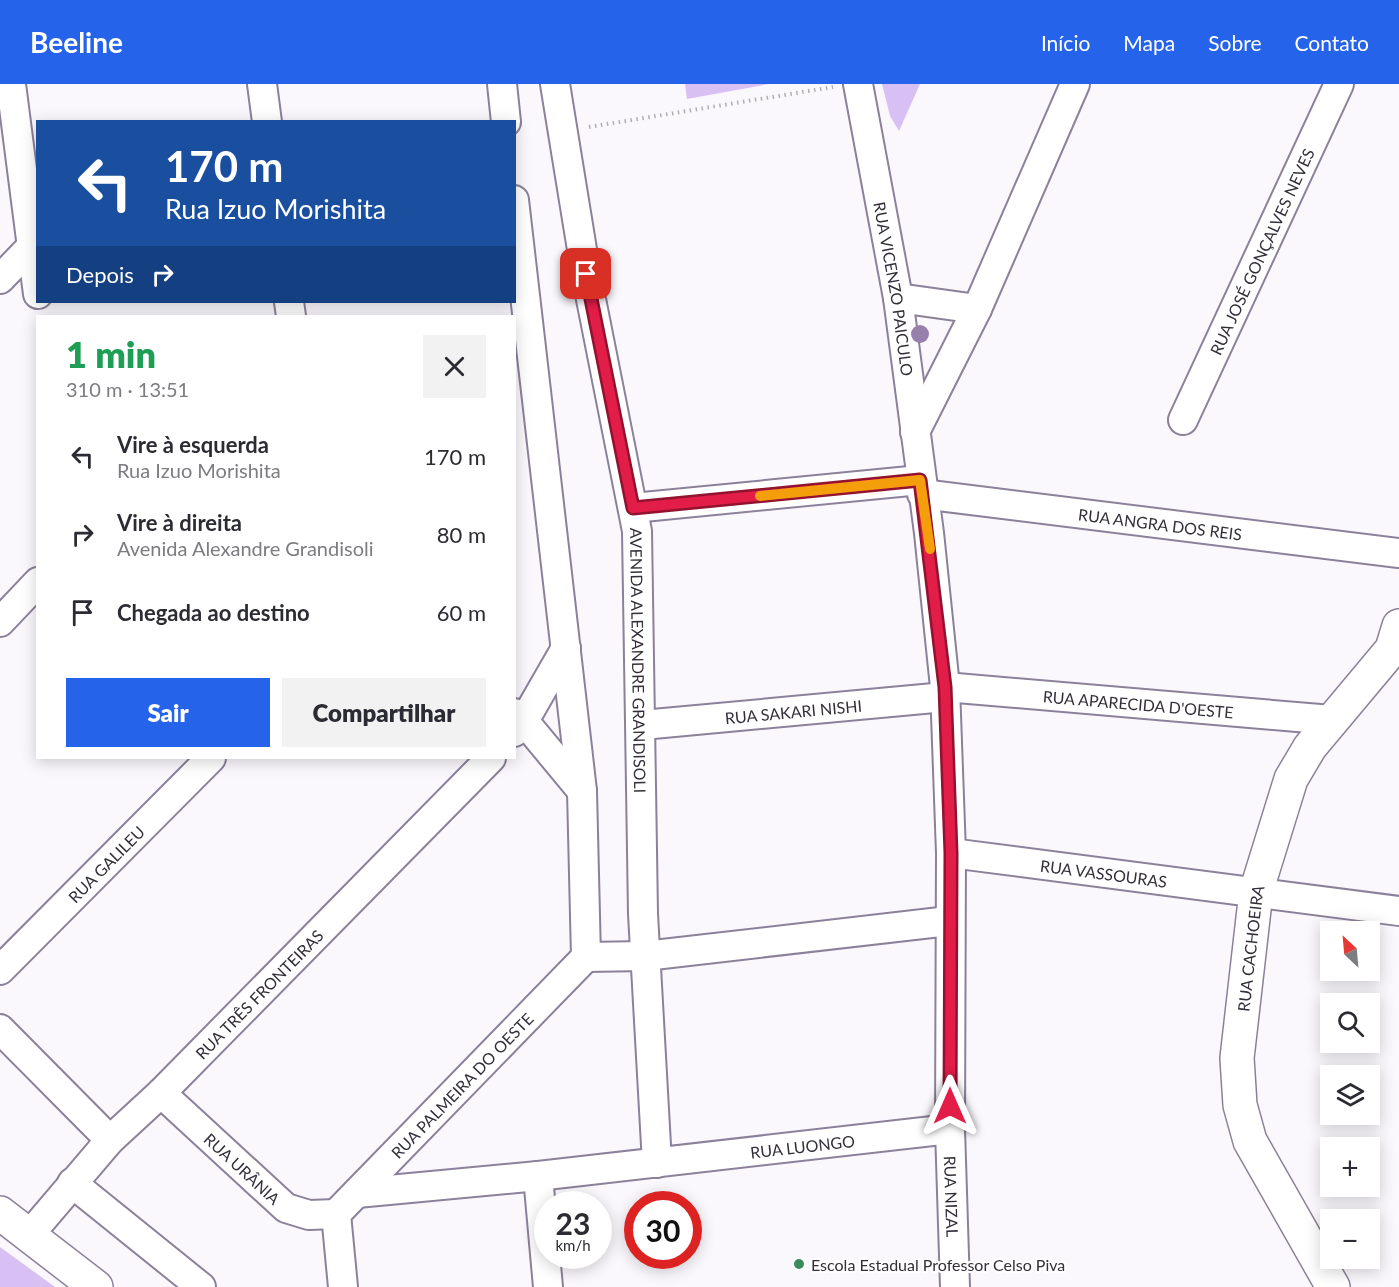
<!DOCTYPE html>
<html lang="pt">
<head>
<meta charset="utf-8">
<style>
	body { margin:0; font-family:Lato,sans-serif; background:#f2f2f3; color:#2b2b33; height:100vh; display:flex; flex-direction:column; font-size:22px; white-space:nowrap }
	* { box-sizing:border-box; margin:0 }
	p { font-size:20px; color:#7c7c81 }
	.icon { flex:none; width:33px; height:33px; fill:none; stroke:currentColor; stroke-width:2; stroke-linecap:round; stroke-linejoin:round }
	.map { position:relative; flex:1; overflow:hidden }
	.side { position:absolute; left:36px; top:231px; width:480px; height:444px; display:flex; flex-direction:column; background:#fff; border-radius:0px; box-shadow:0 3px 15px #0003 }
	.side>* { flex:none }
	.top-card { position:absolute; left:36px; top:36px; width:480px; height:183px; border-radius:0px; box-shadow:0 3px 15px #0003; background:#1a4fa0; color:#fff; overflow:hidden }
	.needle { width:39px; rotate:334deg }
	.tools { position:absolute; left:1320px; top:837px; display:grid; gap:12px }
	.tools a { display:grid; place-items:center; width:60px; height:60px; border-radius:0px; background:#fff; box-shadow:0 3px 15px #0003; font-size:30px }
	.speed { position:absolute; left:534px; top:1107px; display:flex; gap:12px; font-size:30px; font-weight:700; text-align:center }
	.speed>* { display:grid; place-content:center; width:78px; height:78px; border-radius:50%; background:#fff; box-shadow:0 3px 15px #0003; line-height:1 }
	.speed small { font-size:15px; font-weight:400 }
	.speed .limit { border:9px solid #d22; background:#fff; color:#111 }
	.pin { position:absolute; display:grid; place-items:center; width:51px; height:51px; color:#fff; margin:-26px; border-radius:12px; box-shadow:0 3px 9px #0006 }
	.me { position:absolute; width:66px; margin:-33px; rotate:0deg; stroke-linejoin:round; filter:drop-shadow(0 0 4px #0008) }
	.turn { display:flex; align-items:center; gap:21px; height:126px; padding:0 30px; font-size:27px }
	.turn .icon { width:78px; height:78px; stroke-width:2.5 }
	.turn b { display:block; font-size:42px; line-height:51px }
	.then { display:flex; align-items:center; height:57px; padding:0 30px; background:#0003; gap:12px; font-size:22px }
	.round { display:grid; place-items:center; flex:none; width:63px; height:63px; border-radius:0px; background:#f2f2f3 }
	.summary { display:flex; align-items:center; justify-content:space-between; height:102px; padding:0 30px }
	h1 { font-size:36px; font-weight:800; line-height:45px; color:#1e9e55 }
	.cta { display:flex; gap:12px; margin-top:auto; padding:12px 30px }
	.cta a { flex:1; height:69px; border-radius:0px; background:#2563eb; color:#fff; font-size:24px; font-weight:800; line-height:69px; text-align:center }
	.cta a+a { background:#f2f2f3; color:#2b2b33 }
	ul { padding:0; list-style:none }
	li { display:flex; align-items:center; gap:18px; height:78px; padding:0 30px }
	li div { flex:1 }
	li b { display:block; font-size:22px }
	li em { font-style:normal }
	header { display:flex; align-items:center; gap:36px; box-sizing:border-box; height:84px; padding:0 30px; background:#2563eb; color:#fff }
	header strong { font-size:28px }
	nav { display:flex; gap:33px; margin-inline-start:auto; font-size:21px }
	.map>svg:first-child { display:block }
	.green { fill:#d8c0f4 }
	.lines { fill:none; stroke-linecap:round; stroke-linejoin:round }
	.minor-casing { stroke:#8c819a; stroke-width:32 }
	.major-casing { stroke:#8c819a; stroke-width:36 }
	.path { stroke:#b1adb5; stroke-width:4; stroke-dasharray:1.5 4.5; stroke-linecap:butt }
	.minor { stroke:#fff; stroke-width:28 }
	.major { stroke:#fff; stroke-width:33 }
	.tree { fill:#9880ad }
	.route-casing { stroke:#92132f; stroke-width:15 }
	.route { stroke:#e11d48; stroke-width:10 }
	.slow { stroke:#f59e0b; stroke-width:10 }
	.poi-dot { fill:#3b8c5d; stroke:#fff; stroke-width:2 }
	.labels { text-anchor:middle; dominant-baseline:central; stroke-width:4.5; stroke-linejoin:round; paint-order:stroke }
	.street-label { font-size:16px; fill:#332e39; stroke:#fff }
	.poi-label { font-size:16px; fill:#332e39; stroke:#fff; text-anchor:start }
</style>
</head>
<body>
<header>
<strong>Beeline</strong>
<nav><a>Início</a><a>Mapa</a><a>Sobre</a><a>Contato</a></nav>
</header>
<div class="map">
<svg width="1399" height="1203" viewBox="0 0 1399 1203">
	<rect width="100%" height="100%" fill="#faf7fd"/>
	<!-- green -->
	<path class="green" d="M685,0H769L687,15Z
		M882,0H920L899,47L890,32Z
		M0,1163L55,1203H0Z"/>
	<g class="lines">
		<!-- minor casing -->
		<g class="minor-casing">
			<g id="minor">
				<path d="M11,0L38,210"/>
				<path d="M262,0L267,38"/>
				<path d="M502,0L506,38"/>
				<path id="s1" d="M555,0L586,190L637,447L643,830L657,1079"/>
				<path id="s2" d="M858,0L898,214L929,449L945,603L951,769L950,1045L955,1203"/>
				<path d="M514,116L582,707L586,873"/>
				<path d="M0,195L31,163"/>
				<path d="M898,214L977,225"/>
				<path d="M289,218L291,232"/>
				<path id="s3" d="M1183,336L1339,0"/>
				<path d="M915,348L977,225L1075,0"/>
				<path id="s4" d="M922,410L1399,469"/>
				<path d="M633,424L920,396"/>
				<path d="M0,538L38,498"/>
				<path id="s5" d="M945,603L1332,636"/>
				<path d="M514,629L524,637L582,707"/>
				<path id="s6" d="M642,641L945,613"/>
				<path d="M514,648L524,637L566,564"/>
				<path id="s7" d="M951,769L1399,827"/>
				<path d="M586,873L645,872L949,837"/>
				<path id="s8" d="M0,886L211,674"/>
				<path d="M0,945L110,1056"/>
				<path id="s9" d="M161,1009L286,1124L309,1131L336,1130"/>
				<path d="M538,1092L548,1203"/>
				<path d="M72,1099L201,1203"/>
				<path id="s10" d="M357,1109L538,1092L950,1045"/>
				<path id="s11" d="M336,1130L586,873"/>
				<path d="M336,1130L343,1203"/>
				<path id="s12" d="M30,1150L110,1056L161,1009L491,674"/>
			</g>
		</g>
		<!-- major casing -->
		<g class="major-casing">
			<g id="major">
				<path d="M0,1129L96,1203"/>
				<path id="s13" d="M1333,1203L1250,1057L1240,1021L1237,974L1256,808L1291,695L1310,663L1392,565L1399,542"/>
			</g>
		</g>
		<!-- path -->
		<path class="path" d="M589,43L833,3"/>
		<!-- minor -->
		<use href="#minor" class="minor"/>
		<!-- major -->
		<use href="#major" class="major"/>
	</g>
	<!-- trees -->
	<circle class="tree" cx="920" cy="250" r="9"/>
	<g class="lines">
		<!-- route casing -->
		<g class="route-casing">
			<path id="route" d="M586,190L633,424L920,396L945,603L951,769L950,1022"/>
		</g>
		<!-- route -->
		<use href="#route" class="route"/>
		<!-- slow -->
		<path class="slow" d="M760,412L920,396L930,465"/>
	</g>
	<!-- markers -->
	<circle class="poi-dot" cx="799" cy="1180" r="6"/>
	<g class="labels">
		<!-- street labels -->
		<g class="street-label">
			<text stroke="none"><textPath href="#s3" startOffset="186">RUA JOSÉ GONÇALVES NEVES</textPath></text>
			<text stroke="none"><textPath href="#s2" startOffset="208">RUA VICENZO PAICULO</textPath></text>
			<text stroke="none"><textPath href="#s4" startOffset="240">RUA ANGRA DOS REIS</textPath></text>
			<text stroke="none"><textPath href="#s1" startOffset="584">AVENIDA ALEXANDRE GRANDISOLI</textPath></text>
			<text stroke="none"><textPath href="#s5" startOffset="194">RUA APARECIDA D'OESTE</textPath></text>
			<text stroke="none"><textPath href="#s6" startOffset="152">RUA SAKARI NISHI</textPath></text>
			<text stroke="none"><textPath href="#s8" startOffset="150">RUA GALILEU</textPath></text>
			<text stroke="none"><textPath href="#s7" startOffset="154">RUA VASSOURAS</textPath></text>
			<text stroke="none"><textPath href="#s13" startOffset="363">RUA CACHOEIRA</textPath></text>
			<text stroke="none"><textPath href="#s12" startOffset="332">RUA TRÊS FRONTEIRAS</textPath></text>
			<text stroke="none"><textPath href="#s11" startOffset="180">RUA PALMEIRA DO OESTE</textPath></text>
			<text stroke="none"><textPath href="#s10" startOffset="448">RUA LUONGO</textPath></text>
			<text stroke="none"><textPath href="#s9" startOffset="111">RUA URÂNIA</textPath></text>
			<text stroke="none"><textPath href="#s2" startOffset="1119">RUA NIZAL</textPath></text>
		</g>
		<!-- poi labels -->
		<g class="poi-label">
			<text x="811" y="1180">Escola Estadual Professor Celso Piva</text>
		</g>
	</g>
</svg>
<div class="tools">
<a><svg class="needle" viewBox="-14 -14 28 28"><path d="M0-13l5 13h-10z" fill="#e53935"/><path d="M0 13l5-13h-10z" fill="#7c7c81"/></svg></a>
<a><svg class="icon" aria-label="search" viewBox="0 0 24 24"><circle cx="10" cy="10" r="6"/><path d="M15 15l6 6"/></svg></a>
<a><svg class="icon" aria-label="layers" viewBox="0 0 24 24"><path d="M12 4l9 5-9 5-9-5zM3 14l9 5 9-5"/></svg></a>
<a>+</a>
<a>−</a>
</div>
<div class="speed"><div>23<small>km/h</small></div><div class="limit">30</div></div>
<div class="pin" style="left:586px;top:190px;background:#d93025"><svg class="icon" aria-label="arrive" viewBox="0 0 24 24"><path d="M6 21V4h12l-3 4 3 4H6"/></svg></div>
<svg class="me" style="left:950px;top:1022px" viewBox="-20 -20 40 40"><path d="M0-17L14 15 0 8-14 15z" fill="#e11d48" stroke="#fff" stroke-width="4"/></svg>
<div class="top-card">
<div class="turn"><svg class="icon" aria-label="left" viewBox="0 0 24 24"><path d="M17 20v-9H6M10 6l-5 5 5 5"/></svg><div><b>170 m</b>Rua Izuo Morishita</div></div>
<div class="then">Depois<svg class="icon" aria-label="right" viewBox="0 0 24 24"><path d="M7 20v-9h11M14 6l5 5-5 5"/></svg></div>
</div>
<section class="side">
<div class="summary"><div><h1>1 min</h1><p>310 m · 13:51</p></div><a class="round"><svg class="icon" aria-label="close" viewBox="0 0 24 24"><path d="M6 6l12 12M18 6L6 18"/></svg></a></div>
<ul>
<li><svg class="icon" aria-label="left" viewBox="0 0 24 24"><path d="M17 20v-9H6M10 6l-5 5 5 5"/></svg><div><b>Vire à esquerda</b><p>Rua Izuo Morishita</p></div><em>170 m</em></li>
<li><svg class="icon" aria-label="right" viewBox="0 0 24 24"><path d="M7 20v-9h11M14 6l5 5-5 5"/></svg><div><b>Vire à direita</b><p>Avenida Alexandre Grandisoli</p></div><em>80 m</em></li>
<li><svg class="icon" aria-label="arrive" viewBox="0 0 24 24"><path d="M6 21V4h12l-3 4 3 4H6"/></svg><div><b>Chegada ao destino</b></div><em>60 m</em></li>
</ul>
<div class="cta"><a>Sair</a><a>Compartilhar</a></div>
</section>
</div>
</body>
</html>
